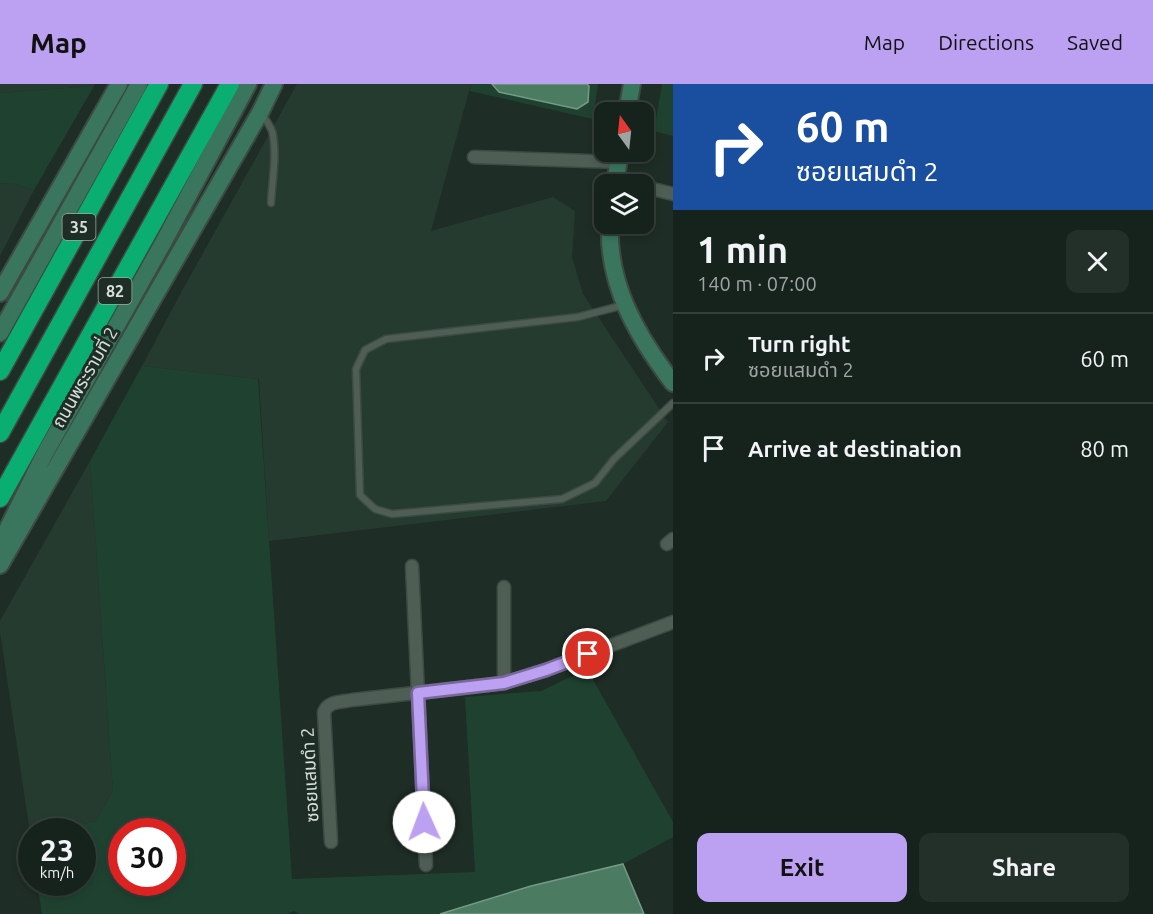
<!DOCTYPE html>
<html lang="en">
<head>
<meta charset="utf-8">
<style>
	body { margin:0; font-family:Ubuntu,"Noto Sans Thai",sans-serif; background:#232f29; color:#f1f3f6; height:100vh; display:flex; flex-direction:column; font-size:22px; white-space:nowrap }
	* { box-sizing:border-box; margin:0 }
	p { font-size:20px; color:#9ea4a3 }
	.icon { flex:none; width:33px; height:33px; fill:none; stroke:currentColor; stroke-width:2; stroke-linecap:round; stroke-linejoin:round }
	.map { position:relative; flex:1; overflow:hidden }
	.details { display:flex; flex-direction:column; background:#16221c; width:480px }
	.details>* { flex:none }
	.banner { background:#1a4fa0; color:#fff; overflow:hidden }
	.needle { width:39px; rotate:345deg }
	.fabs { position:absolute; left:594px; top:18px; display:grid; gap:12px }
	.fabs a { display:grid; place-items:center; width:60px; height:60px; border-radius:12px; background:#16221c; box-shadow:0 3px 9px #0003,0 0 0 2px #353f3b; font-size:30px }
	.speed { position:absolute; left:18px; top:734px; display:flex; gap:12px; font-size:30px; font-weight:700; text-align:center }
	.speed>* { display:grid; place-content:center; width:78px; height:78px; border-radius:50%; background:#16221c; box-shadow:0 3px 9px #0003,0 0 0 2px #353f3b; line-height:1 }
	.speed small { font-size:15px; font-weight:400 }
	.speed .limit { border:9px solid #d22; background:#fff; color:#111 }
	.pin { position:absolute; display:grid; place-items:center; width:51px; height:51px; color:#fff; margin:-26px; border:3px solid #fff; border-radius:50%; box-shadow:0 2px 6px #0007 }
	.me { position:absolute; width:66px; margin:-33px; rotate:358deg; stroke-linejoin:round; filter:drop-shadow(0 0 4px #0008) }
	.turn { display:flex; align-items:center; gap:21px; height:126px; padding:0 24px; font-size:27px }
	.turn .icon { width:78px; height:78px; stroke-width:2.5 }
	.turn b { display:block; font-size:42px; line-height:51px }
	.round { display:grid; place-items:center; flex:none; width:63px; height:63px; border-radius:12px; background:#232f29 }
	.overview { display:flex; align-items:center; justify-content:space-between; height:102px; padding:0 24px }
	h1 { font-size:36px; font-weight:700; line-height:45px }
	.cta { display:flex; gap:12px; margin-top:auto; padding:12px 24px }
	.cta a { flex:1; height:69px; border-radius:12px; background:#bca0f2; color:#111; font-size:24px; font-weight:700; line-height:69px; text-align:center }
	.cta a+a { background:#232f29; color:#f1f3f6 }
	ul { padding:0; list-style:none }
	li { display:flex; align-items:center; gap:18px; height:90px; padding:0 24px; border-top:2px solid #353f3b }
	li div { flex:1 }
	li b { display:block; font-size:22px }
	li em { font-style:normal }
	header { display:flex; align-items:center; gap:36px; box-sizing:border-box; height:84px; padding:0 30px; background:#bca0f2; color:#111 }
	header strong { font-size:28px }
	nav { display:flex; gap:33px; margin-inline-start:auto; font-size:21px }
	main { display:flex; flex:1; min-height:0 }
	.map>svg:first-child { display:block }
	.built { fill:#263b30 }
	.green { fill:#1f4230; fill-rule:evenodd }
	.water { fill:#4b7c61; stroke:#759a85; stroke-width:1.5 }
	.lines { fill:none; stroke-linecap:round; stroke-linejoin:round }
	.lane-casing { stroke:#3d4a43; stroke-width:9 }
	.street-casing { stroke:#3d4a43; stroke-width:15 }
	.secondary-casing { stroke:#3d4a43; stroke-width:20 }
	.highway-casing { stroke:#3d4a43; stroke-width:21 }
	.lane { stroke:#4e5e55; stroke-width:6 }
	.street { stroke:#4e5e55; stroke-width:12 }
	.secondary { stroke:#3a765d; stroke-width:16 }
	.highway { stroke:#0aae71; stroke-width:18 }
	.route-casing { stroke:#7a689d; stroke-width:15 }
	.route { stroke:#bca0f2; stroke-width:10 }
	.labels { text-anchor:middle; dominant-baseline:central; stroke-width:6; stroke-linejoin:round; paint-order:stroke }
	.shield { fill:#1e2d25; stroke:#9faaa4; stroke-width:1.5 }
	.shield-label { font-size:16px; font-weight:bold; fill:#d6e0da }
	.street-label { font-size:18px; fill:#d6e0da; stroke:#1e2d25 }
</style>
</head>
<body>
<header>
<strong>Map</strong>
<nav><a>Map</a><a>Directions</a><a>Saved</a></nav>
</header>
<main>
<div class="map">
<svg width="673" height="830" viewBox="0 0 673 830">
	<rect width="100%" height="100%" fill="#1e2d25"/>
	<!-- built -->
	<path class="built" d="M0,0H95L94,2L0,9Z
		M297,0H471L431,147L553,113L575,127L572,173L583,210L668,338L606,417L269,457L259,295L142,282L183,205Z
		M0,99L16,100L34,106L0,172Z
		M90,377L113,707L95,738L42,747H32L31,749H30L0,548V537Z"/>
	<!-- green -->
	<path class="green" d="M471,0H492L499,8L589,2L587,0H598L593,35L470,7Z
		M662,0H673V52L654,47Z
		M94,2L34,106L16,100L0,99V9Z
		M142,282L258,295L292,795L475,788L465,613L541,607L587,585L673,738V753L623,780L531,802L440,830H299L294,827L287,830H42L37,798H82V747H42L95,738L113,707L90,377ZM122,747H172V798H122Z"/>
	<!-- water -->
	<path class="water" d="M492,0H587L589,2L588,18L577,25L499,8Z
		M623,780L644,830H440L531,802Z"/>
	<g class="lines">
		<!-- lane casing -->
		<g class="lane-casing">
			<path id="lane" d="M262,30C266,37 272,43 273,51C277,73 272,97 271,119
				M624,221L578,233L386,255L365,266L356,285L360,411L375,425L392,430L562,415L595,399L614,375L673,319"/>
		</g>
		<!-- street casing -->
		<g class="street-casing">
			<path id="street" d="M474,73L618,78
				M616,96L634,100
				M644,103L673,110
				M667,460L673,455
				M412,482L426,781
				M504,503V599
				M331,758L324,628C328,617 342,618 352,616L504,599L546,586L673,538"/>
		</g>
		<!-- secondary casing -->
		<g class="secondary-casing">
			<path id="secondary" d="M627,28L632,0
				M615,100L620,68
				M610,140C607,200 637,252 673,299
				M0,209L119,0
				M0,249L139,0
				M0,460L44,371L163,159L248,0
				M0,481L261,27L274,0"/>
		</g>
		<!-- highway casing -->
		<g class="highway-casing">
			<path id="highway" d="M0,287L159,0
				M0,349L193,0
				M0,414L230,0"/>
		</g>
		<!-- lane -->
		<use href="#lane" class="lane"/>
		<!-- street -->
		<use href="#street" class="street"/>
		<!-- secondary -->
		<use href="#secondary" class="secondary"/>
		<!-- highway -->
		<use href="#highway" class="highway"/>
	</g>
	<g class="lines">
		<!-- route casing -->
		<g class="route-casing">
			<path id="route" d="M424,738L418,609L504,599L546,586L588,570"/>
		</g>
		<!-- route -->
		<use href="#route" class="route"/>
	</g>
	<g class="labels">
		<!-- shield labels -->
		<g class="shield">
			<rect x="62.5" y="130" width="33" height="26" rx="4.5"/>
			<rect x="98.5" y="194" width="33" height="26" rx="4.5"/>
		</g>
		<g class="shield-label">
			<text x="79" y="143">35</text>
			<text x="115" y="207">82</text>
		</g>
		<!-- street labels -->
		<g class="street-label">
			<text transform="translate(84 293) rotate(-60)">ถนนพระรามที่ 2</text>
			<text transform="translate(309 691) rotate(-93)">ซอยแสมดำ 2</text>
		</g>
	</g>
</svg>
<div class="fabs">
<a><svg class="needle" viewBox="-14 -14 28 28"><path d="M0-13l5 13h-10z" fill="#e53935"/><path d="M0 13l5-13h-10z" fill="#9ea4a3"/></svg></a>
<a><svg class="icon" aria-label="layers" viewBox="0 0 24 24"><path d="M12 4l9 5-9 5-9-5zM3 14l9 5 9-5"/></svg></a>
</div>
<div class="speed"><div>23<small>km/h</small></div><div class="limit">30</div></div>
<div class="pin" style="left:588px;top:570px;background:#d93025"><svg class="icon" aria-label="arrive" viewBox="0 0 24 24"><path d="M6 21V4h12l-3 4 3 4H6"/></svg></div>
<svg class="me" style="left:424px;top:738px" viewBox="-20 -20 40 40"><circle r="19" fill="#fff"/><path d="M0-13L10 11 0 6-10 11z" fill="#bca0f2"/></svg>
</div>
<section class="details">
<div class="banner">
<div class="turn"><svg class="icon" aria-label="right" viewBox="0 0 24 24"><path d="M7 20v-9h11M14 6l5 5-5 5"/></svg><div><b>60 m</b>ซอยแสมดำ 2</div></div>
</div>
<div class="overview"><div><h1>1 min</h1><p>140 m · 07:00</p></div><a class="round"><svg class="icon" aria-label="close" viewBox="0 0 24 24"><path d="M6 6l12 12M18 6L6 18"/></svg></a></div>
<ul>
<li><svg class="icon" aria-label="right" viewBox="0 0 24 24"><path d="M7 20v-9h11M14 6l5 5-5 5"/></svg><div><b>Turn right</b><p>ซอยแสมดำ 2</p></div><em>60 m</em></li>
<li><svg class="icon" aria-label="arrive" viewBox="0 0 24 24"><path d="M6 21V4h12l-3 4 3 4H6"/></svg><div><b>Arrive at destination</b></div><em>80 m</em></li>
</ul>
<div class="cta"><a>Exit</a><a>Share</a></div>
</section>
</main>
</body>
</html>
